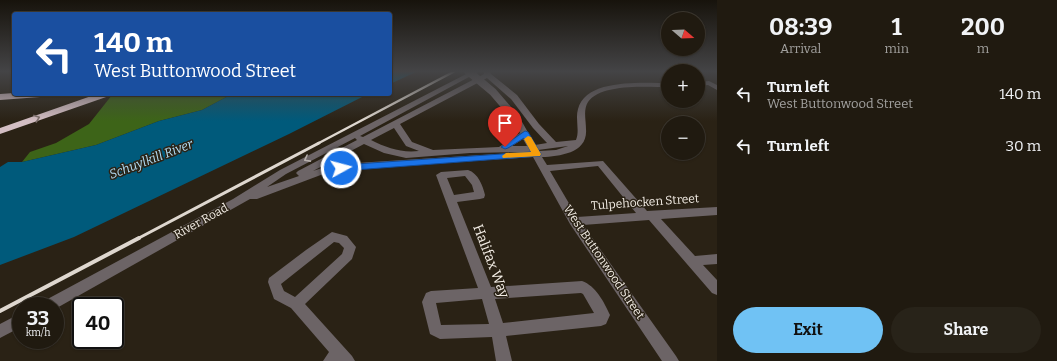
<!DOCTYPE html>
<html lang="en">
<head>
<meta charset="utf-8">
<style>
	body { margin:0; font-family:Bitter,serif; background:#282319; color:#f1f3f6; height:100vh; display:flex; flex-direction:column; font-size:15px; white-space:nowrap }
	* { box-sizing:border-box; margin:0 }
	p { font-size:13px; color:#a2a19f }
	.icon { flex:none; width:22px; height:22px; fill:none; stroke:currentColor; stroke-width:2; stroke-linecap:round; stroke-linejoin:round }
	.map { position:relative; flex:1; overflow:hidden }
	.side { display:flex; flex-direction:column; background:#201a10; width:340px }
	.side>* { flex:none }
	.top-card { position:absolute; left:12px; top:12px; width:380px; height:84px; border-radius:4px; box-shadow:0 1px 3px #0004,0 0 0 1px #3d3830; background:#1a4fa0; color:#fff; overflow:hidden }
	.needle { width:26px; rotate:109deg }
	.buttons { position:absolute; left:661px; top:12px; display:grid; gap:8px }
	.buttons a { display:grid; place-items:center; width:44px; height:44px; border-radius:50%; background:#201a10; box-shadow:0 1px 3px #0004,0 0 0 1px #3d3830; font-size:20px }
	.speed { position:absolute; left:12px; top:297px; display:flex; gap:8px; font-size:20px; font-weight:700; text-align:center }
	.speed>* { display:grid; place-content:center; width:52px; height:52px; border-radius:50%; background:#201a10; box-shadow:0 1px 3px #0004,0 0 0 1px #3d3830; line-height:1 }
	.speed small { font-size:10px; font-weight:400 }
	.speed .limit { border:2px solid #111; border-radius:6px; background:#fff; color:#111 }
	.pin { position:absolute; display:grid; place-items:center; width:34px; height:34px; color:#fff; margin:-41px -17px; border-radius:50% 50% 50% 0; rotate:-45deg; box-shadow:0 0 4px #0007 }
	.pin .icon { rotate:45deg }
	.me { position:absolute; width:44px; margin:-22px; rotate:83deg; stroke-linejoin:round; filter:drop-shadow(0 0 3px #0008) }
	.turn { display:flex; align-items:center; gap:14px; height:84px; padding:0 16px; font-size:18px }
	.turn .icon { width:52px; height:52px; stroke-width:2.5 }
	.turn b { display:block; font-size:28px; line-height:34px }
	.eta { display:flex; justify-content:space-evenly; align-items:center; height:68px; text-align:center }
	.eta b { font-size:24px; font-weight:700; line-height:28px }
	.action { display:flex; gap:8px; margin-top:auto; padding:8px 16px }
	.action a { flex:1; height:46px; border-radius:24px; background:#70c2f4; color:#111; font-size:16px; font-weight:700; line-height:46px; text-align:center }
	.action a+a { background:#282319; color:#f1f3f6 }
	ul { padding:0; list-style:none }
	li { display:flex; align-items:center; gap:12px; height:52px; padding:0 16px }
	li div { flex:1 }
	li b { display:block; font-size:15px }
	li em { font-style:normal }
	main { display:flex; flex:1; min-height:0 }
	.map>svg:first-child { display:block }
	.forest { fill:#3d6418 }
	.water { fill:#005a7b }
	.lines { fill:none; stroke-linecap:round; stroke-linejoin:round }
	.minor { fill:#6c6466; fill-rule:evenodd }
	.highway { fill:#d3bec3; fill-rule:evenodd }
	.rail-far2 { stroke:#ded7cf; stroke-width:2.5 }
	.rail-far1 { stroke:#ded7cf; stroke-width:3 }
	.rail { stroke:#ded7cf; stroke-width:4 }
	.minor-bridge { stroke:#6c6466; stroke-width:8 }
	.oneway { stroke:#7e706c }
	.oneway2 { stroke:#b6afab }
	.route { fill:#1a73e8; stroke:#114b97 }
	.slow { fill:#f59e0b }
	.labels { text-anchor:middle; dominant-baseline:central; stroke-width:3; stroke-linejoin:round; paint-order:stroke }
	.street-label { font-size:12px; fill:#f2ece4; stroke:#2a2215 }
	.water-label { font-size:13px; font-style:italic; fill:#b1ddf5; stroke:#2a2215 }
	.near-street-label { font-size:14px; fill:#f2ece4; stroke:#2a2215 }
</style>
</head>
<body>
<main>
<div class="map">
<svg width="717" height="361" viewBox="0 0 717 361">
	<rect width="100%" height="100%" fill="#2a2215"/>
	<!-- forest -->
	<path class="forest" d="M232,94L202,110L159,121L96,145L22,162L30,152L56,143L89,124L112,95Z"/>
	<!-- water -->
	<path class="water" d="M390,71H418L390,84Z
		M232,94H368L289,134L74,237L0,265V167L8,162H22L96,145L159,121L202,110Z"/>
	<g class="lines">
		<!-- minor -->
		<path class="minor" d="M472,71H480L360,136L363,137L484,74V71H490L491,74L517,95L539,124L556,142L576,140C580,130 575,119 578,109C586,78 643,83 668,83V87C648,87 601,83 588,102C583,110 586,120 586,129C588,153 560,156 542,157L547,165L603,161L647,211L717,207V215L661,219L695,256L717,254V264L703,265L717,280V295L712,293L649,220L583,225L676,356L679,361H662L570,224L533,157L356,169L326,173L257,199H250L55,309V306H40L42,302L233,199L280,170ZM487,78L511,99L533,128L547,143L535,145L521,120L517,118L513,120L520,133L499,147L433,150L412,142L400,124ZM394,128L406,146L419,151C401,153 387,148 371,140ZM355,138L357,140L298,171L296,173L299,176L267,187L286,174ZM523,139L527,146H512ZM364,144L384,153L406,158L470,153L530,152L356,163L325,167L313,171ZM568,146L556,150L539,151L538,150ZM598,166L636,213L577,217L550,171Z
			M709,81L717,85V90L708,85L698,86V82Z
			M468,170C478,173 483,186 485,195L484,198L480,199L457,202L491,287L582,281C596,286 604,302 610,315L606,324L601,326L506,336L512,361H496L492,337L440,339L430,334L422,302L426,293L431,291L478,288L436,175L441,172ZM465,176L472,185L474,192L454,195L447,178ZM581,293L583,294L594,313L503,323L495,299ZM482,299L489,324L441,325L436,303Z
			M332,232L347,236L356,247L352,259L305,304L352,356L355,361H323L329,352L291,308L274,299L268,282L269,278L306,250ZM334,242L339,243L344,248L342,254L295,297L284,291L281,284Z
			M21,313V327L0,338V324Z"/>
		<!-- highway -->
		<path class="highway" d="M14,93V94H45L40,97L0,100V94Z
			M97,94H111L109,96L0,134V128Z"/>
		<!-- rail-far2 -->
		<path class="rail-far2" d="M317,144L455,71"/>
		<!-- rail-far1 -->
		<path class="rail-far1" d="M137,239L319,143"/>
		<!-- rail -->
		<path class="rail" d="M0,311L139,238"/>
		<!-- minor-bridge -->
		<path class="minor-bridge" d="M468,71L493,92L517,120"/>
	</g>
	<!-- one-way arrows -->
	<defs><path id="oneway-chevron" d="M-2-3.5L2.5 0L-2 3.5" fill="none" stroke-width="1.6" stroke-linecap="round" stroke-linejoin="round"/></defs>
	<use class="oneway" href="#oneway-chevron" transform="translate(37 118) rotate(-20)"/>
	<use class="oneway2" href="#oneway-chevron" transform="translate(307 159) rotate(152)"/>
	<!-- sky -->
	<linearGradient id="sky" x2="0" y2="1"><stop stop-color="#17130c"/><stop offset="0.59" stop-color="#444446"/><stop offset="1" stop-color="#444446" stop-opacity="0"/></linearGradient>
	<rect width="717" height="121" fill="url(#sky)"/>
	<!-- route -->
	<path class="route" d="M525,131L528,132L541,154L540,156L341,171L336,168L341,165L531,152L524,138L508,148L505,149L501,147Z"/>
	<!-- slow -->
	<path class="slow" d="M528,136L531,137L541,154L540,156L503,158L502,156L506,153L531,152L524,139Z"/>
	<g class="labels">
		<!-- street labels -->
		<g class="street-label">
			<text transform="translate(645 202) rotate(-4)">Tulpehocken Street</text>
			<text transform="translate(201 221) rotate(-29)">River Road</text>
			<text transform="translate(604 262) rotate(56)">West Buttonwood Street</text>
		</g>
		<!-- water labels -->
		<g class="water-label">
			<text transform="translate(151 159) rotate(-21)">Schuylkill River</text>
		</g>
		<!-- near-street labels -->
		<g class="near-street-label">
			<text transform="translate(491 261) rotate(69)">Halifax Way</text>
		</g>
	</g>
</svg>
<div class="buttons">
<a><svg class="needle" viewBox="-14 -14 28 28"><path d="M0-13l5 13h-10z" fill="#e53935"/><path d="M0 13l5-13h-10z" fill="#a2a19f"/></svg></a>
<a>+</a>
<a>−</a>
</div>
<div class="speed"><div>33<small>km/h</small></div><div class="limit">40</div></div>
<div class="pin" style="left:505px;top:147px;background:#d93025"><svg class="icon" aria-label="arrive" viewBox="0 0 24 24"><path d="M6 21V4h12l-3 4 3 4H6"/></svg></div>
<svg class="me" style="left:341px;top:168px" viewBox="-20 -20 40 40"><circle r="17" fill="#1a73e8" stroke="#fff" stroke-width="3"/><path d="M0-11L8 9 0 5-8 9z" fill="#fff"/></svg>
<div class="top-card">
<div class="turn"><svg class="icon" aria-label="left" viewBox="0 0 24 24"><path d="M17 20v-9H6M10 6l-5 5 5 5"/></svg><div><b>140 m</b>West Buttonwood Street</div></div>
</div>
</div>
<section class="side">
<div class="eta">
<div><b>08:39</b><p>Arrival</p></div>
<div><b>1</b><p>min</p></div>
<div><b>200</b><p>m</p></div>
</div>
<ul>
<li><svg class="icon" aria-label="left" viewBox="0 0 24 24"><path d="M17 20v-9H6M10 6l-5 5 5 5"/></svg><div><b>Turn left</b><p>West Buttonwood Street</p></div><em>140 m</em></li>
<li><svg class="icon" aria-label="left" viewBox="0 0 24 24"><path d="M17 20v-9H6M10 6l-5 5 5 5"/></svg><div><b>Turn left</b></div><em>30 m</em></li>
</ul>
<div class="action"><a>Exit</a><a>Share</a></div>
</section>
</main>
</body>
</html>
